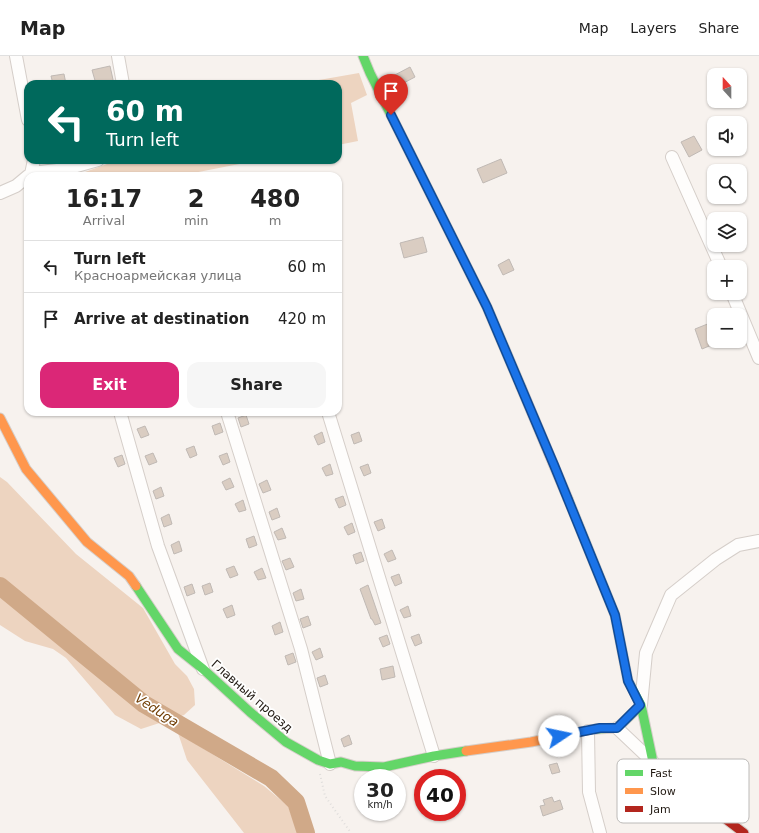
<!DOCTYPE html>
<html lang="en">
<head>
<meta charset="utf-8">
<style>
	body { margin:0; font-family:"DejaVu Sans",sans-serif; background:#f6f6f6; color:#222; height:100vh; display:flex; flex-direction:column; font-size:15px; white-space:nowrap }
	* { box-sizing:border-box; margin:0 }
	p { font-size:13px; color:#767676 }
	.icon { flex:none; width:22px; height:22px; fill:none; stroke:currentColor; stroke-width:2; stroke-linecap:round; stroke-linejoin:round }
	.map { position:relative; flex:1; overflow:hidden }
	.details { position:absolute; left:24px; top:116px; width:318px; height:244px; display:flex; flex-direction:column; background:#fff; border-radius:12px; box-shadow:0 1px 3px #0004 }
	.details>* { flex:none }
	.guide { position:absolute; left:24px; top:24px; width:318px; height:84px; border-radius:12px; box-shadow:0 1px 3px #0004; background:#00695c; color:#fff; overflow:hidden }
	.needle { width:26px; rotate:339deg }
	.fabs { position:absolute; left:707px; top:12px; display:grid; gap:8px }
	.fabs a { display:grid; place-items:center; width:40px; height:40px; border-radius:8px; background:#fff; box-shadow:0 1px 3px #0004; font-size:20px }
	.speed { position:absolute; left:354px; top:713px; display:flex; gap:8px; font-size:20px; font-weight:700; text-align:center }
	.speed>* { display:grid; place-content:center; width:52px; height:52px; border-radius:50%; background:#fff; box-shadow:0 1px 3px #0004; line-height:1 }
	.speed small { font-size:10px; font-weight:400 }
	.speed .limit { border:6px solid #d22; background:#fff; color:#111 }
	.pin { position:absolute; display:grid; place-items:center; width:34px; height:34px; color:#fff; margin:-41px -17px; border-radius:50% 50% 50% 0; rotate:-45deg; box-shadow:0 0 4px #0007 }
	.pin .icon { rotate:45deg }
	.me { position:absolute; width:44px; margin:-22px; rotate:79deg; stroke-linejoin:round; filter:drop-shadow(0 0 3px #0008) }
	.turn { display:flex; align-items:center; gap:14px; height:84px; padding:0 16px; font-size:18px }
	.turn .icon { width:52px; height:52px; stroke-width:2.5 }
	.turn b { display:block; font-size:28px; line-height:34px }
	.eta { display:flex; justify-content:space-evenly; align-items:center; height:68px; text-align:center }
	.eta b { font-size:24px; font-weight:700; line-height:28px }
	.button { display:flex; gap:8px; margin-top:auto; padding:8px 16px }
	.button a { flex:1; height:46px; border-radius:12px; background:#db2777; color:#fff; font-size:16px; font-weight:700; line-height:46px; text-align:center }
	.button a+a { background:#f6f6f6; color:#222 }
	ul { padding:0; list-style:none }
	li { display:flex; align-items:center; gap:12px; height:52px; padding:0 16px; border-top:1px solid #e0e0e0 }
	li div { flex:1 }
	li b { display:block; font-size:15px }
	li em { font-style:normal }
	header { display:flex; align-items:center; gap:24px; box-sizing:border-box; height:56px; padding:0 20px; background:#fff; border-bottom:1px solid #e0e0e0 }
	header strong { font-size:19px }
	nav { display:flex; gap:22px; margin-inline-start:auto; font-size:14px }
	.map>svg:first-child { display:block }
	.green { fill:#edd4c0 }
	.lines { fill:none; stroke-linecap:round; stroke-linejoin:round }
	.river { stroke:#d0a988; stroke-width:18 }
	.building { fill:#dacdc2; stroke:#c0b9b4 }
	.street-casing { stroke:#d5cec9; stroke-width:14 }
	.fast-casing { stroke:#d5cec9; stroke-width:11 }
	.slow-casing { stroke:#d5cec9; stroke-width:11 }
	.jam-casing { stroke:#d5cec9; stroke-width:11 }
	.path { stroke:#dfdddb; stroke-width:2; stroke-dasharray:1 3; stroke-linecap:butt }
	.street { stroke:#fefdfc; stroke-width:12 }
	.fast { stroke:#63d668; stroke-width:9 }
	.slow { stroke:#ff974d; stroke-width:9 }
	.jam { stroke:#b3261e; stroke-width:9 }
	.route-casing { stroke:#114b97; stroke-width:10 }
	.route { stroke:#1a73e8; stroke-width:7 }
	.labels { text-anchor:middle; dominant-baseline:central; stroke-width:3.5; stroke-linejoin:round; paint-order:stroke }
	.street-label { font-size:12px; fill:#211912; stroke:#fff }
	.water-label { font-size:13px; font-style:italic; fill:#713e05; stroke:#fff }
	.key { fill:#fff; stroke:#bcbab8; stroke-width:1 }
	.key-label { font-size:11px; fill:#211912 }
</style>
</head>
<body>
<header>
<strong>Map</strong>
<nav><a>Map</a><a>Layers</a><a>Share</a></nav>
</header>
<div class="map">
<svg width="759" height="777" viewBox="0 0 759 777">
	<rect width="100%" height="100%" fill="#f7f2ee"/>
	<!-- green -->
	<path class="green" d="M359,17L367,39L351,47L358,85L338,89V28H296Z
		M118,104H153L172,107L176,104H260L178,120H74Z
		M0,421L7,426L76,498L143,552L175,608L187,620L194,633L195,649L184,659L141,673L115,659L66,602L53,593L25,585L0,569Z
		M178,677L264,730L288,750L298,777H244L187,704Z"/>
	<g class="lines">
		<!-- river -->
		<path class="river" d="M0,530L144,648L271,722L296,746L306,777"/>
	</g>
	<!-- building -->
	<path class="building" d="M110,10L114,28H96L92,14Z
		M410,11L415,21L396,31L391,21Z
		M64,18L66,28H53L51,20Z
		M694,80L702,94L689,101L681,86Z
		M501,103L507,117L483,127L477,113Z
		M423,181L427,196L404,202L400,187Z
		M509,203L514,214L503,219L498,209Z
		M710,267L714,277V288L702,293L695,273Z
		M246,359L249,368L241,371L238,362Z
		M220,367L223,376L215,379L212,370Z
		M145,370L149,379L141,382L137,373Z
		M322,376L325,386L318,389L314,380Z
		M359,376L362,385L354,388L351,379Z
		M194,390L197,399L190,402L186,393Z
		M153,397L157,406L149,409L145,400Z
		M227,397L230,406L223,409L219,400Z
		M122,399L125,408L118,411L114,402Z
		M330,408L333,418L326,420L322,412Z
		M368,408L371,417L364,420L360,411Z
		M230,422L234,431L226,434L222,426Z
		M267,424L271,434L263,437L259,428Z
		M161,431L164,440L156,443L153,435Z
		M343,440L346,449L339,452L335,443Z
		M243,444L246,454L239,456L235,448Z
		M277,452L280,461L272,464L269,456Z
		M169,458L172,468L164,471L161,462Z
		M382,463L385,472L378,475L374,466Z
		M352,467L355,476L348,479L344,471Z
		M282,472L286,482L278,484L274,476Z
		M254,480L257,489L249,492L246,483Z
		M179,485L182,495L174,498L171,489Z
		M392,494L396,503L388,506L384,498Z
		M361,496L364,505L356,508L353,499Z
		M290,502L294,511L286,514L282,505Z
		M234,510L238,519L230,522L226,513Z
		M262,512L266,522L258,524L254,516Z
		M399,518L402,527L395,530L391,521Z
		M210,527L213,536L205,539L202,530Z
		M192,528L195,537L187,540L184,531Z
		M368,529L381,567L375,569L372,563H371L360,533Z
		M301,533L304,543L296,545L293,537Z
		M232,549L235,559L227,562L223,553Z
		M408,550L411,560L404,562L400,554Z
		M308,560L311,569L303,572L300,563Z
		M280,566L283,576L275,579L272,570Z
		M419,578L422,587L415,590L411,581Z
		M387,579L390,588L383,591L379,582Z
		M320,592L323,601L316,604L312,596Z
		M293,597L296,606L288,609L285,600Z
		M393,610L395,621L382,624L380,613Z
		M325,619L328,628L320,631L317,622Z
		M349,679L352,688L344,691L341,683Z
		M557,707L560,716L552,718L549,709Z
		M552,741L554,746L560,744L563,753L543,760L540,750L545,749L543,744Z"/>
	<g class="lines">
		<!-- street casing -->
		<g class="street-casing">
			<path id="street" d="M16,0L28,64
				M118,0L123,28
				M672,101L721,211
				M31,118L34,104
				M29,120L40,116L66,113L98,104
				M0,137L16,130L28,120
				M732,237L759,302
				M120,356L158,490L203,613
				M227,356L301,593L330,708
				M328,356L434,700
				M641,649L646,597L671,539L716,503L738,489L759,485
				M617,672L653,706
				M588,675L589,736L600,777"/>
		</g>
		<!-- fast casing -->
		<g class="fast-casing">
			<path id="fast" d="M363,0L370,17L487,251L521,331
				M568,443L615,559L628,625L641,649L653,706L683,731
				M136,530L178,593L203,613L250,656L286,686L318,704L330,708L341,706L355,710L384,711L434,700L466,695
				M596,673L617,672L641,649"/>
		</g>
		<!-- slow casing -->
		<g class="slow-casing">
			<path id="slow" d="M521,331L568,443
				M0,362L26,413L87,486L129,520L136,530
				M466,695L531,686L596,673"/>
		</g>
		<!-- jam casing -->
		<g class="jam-casing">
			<path id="jam" d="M683,731L744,777"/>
		</g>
		<!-- path -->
		<path class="path" d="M320,718L325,740L351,777"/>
		<!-- street -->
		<use href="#street" class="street"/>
		<!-- fast -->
		<use href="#fast" class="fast"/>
		<!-- slow -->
		<use href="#slow" class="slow"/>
		<!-- jam -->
		<use href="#jam" class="jam"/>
	</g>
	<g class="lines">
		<!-- route casing -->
		<g class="route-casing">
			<path id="route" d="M391,59L487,251L554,409L615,559L628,625L640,649L617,672H600L559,680"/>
		</g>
		<!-- route -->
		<use href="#route" class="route"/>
	</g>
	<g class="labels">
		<!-- street labels -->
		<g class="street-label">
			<text transform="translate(252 640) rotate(41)">Главный проезд</text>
		</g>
		<!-- water labels -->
		<g class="water-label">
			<text transform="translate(157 654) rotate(33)">Veduga</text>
		</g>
	</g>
	<!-- legend -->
	<rect x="617" y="703" width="132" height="64" rx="6" class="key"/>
	<rect x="625" y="714" width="18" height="6" fill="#63d668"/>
	<rect x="625" y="732" width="18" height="6" fill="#ff974d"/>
	<rect x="625" y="750" width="18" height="6" fill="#b3261e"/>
	<g class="key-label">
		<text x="650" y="721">Fast</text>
		<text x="650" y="739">Slow</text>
		<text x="650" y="757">Jam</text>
	</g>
</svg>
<div class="fabs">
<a><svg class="needle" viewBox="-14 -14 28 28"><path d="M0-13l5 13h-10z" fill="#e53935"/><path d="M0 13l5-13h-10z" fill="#767676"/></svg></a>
<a><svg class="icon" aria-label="sound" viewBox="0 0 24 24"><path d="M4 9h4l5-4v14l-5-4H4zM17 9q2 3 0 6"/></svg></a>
<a><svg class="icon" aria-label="search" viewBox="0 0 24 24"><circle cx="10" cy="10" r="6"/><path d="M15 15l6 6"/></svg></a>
<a><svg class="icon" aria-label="layers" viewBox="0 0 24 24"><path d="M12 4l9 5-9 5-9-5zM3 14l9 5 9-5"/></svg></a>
<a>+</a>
<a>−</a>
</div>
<div class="speed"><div>30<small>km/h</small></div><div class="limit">40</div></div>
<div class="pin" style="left:391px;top:59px;background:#d93025"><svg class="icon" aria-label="arrive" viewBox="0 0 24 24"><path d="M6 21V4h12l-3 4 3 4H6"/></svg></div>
<svg class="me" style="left:559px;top:680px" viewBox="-20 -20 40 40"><circle r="19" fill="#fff"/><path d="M0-13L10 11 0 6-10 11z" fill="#1a73e8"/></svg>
<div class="guide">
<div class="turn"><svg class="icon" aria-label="left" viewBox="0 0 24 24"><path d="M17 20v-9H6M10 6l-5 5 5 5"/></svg><div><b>60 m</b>Turn left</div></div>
</div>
<section class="details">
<div class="eta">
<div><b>16:17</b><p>Arrival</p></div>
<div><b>2</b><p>min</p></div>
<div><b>480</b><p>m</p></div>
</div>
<ul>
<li><svg class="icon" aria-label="left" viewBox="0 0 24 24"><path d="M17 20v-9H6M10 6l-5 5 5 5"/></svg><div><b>Turn left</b><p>Красноармейская улица</p></div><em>60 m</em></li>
<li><svg class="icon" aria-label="arrive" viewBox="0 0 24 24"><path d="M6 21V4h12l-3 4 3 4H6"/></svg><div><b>Arrive at destination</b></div><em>420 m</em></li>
</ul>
<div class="button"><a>Exit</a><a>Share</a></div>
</section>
</div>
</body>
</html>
